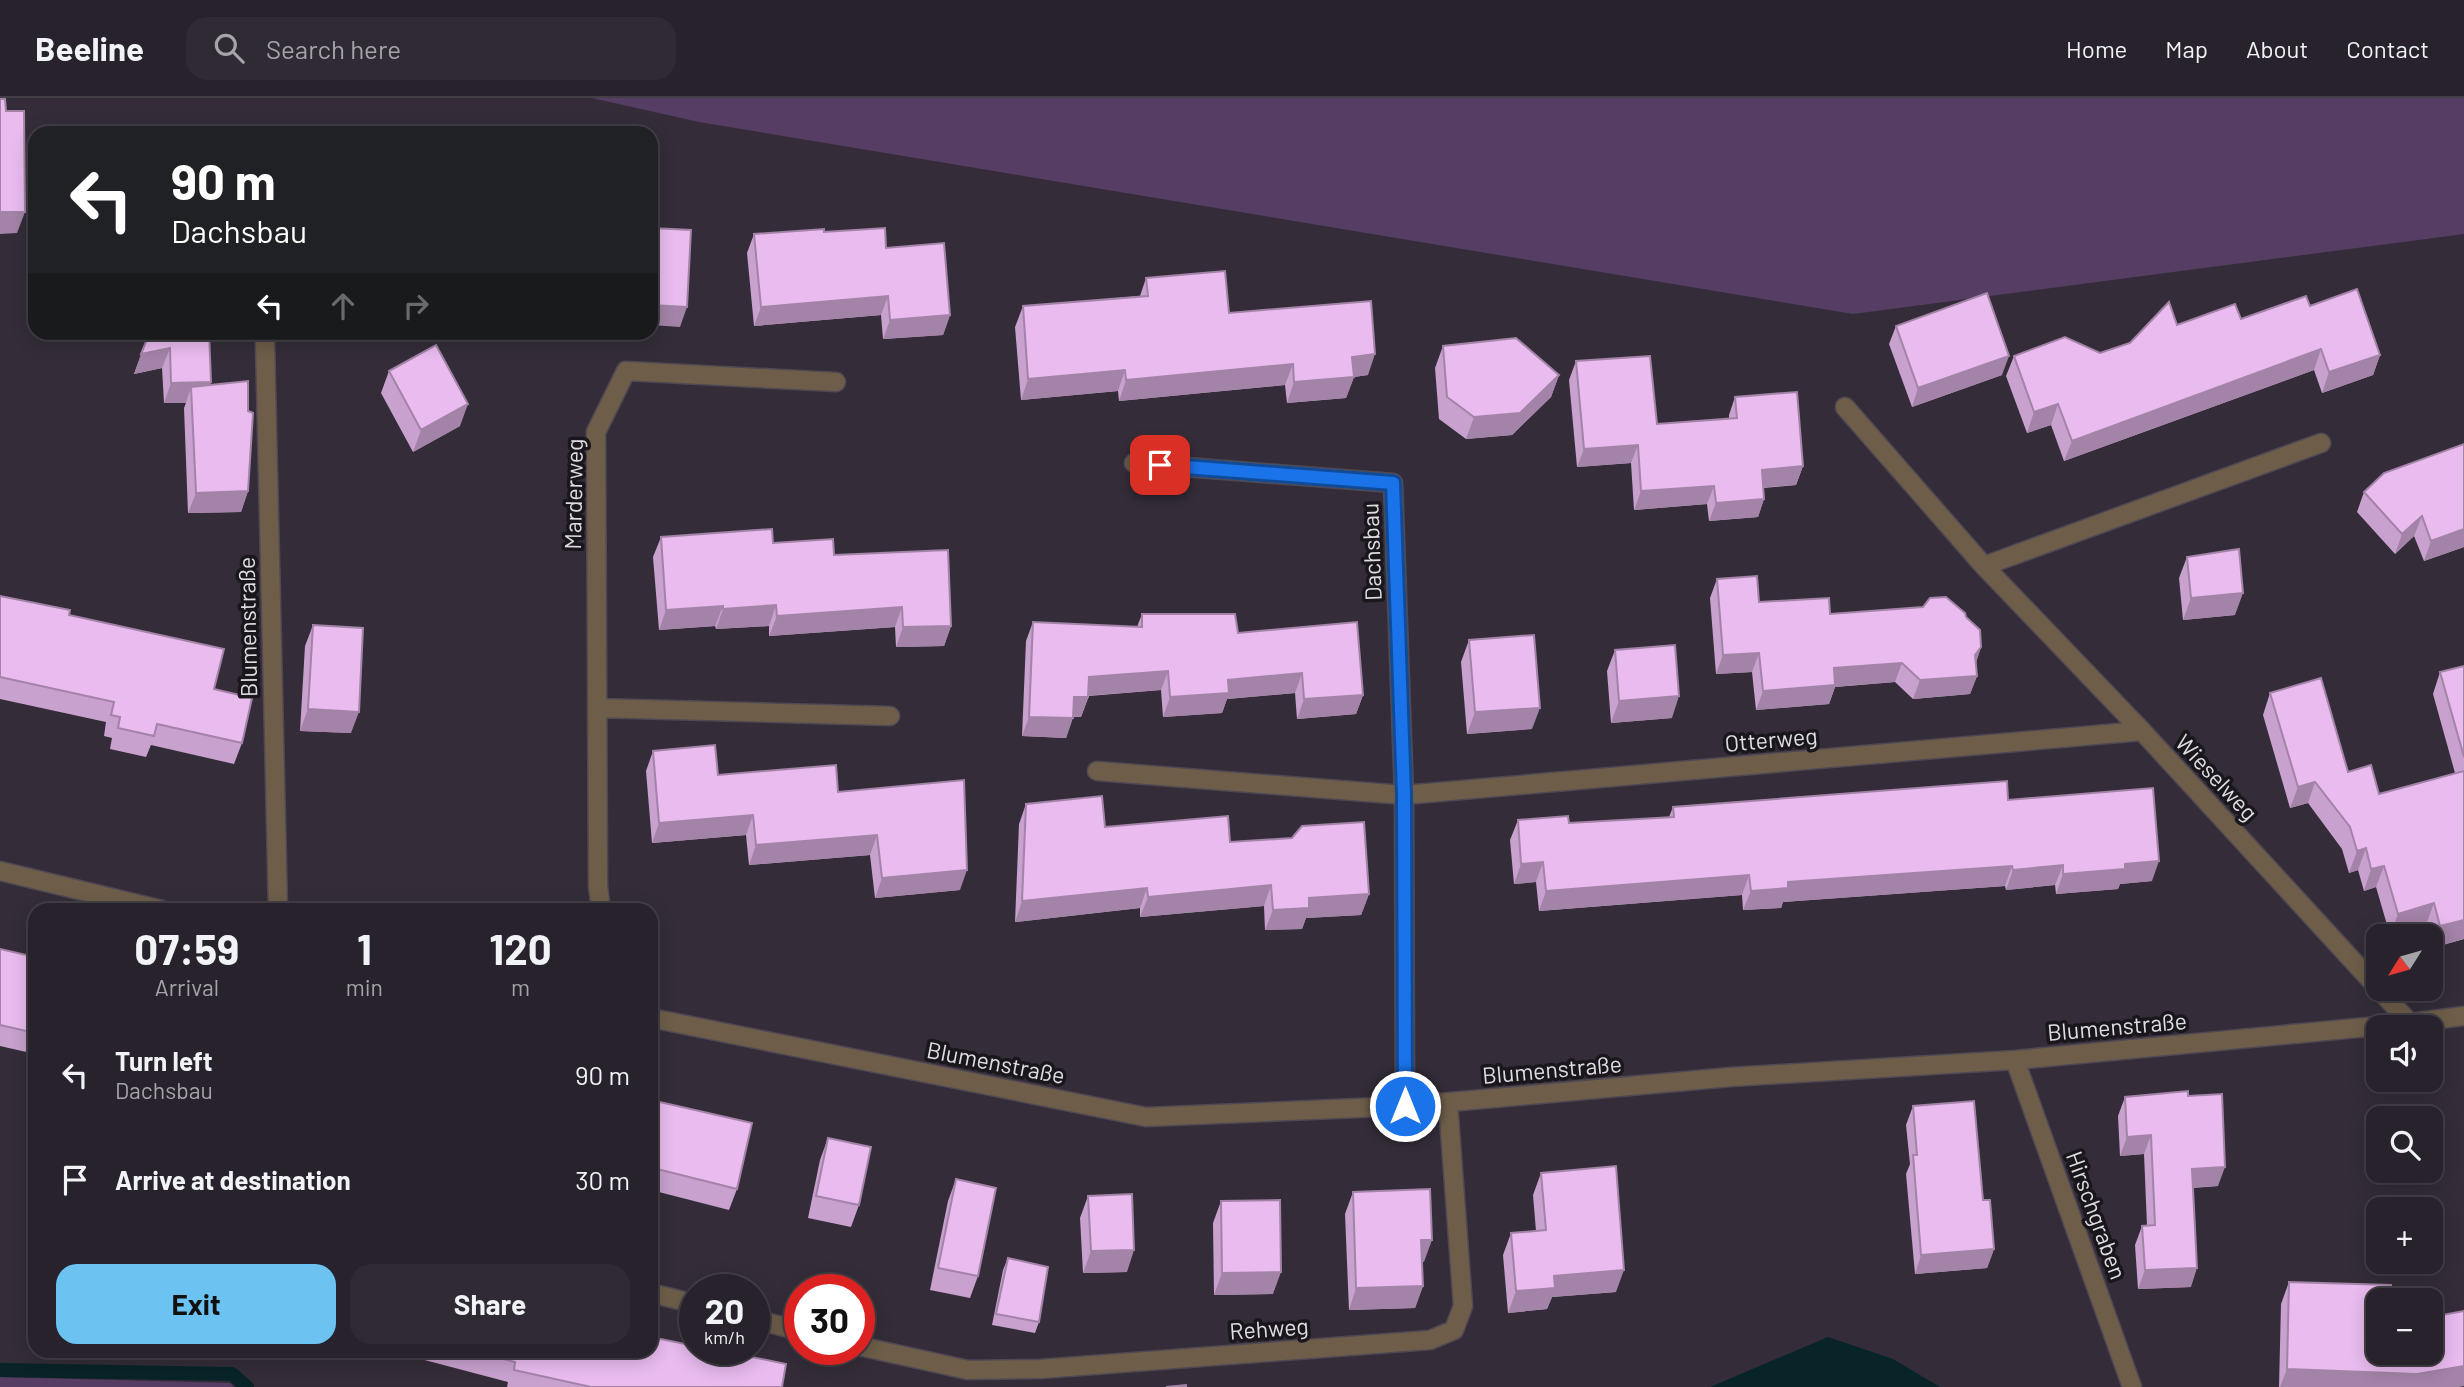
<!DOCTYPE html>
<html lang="en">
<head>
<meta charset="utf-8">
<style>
	body { margin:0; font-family:Barlow,sans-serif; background:#2f2a33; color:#f1f3f6; height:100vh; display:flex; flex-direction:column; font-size:26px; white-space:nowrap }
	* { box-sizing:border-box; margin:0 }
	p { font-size:23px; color:#a4a4a9 }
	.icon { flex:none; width:38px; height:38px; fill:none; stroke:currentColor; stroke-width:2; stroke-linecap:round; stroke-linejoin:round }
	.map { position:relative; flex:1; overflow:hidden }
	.drawer { position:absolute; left:28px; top:805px; width:630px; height:455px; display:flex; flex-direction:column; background:#27222b; border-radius:21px; box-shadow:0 4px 18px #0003,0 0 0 2px #433f47 }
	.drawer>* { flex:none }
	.banner { position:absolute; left:28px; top:28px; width:630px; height:214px; border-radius:21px; box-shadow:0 4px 18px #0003,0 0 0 2px #433f47; background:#202124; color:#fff; overflow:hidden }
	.needle { width:46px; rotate:233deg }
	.controls { position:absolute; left:2366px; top:826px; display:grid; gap:14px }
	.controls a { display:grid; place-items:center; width:77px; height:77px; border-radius:14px; background:#27222b; box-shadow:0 4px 18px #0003,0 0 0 2px #433f47; font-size:35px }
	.speed { position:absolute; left:679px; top:1176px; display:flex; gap:14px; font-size:35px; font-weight:700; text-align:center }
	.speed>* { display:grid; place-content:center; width:91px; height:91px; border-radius:50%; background:#27222b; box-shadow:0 4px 18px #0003,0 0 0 2px #433f47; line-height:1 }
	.speed small { font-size:18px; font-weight:400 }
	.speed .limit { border:10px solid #d22; background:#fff; color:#111 }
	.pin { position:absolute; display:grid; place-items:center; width:60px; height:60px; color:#fff; margin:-30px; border-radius:14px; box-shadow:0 4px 10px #0006 }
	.me { position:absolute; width:77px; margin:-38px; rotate:0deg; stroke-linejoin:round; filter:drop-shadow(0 0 5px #0008) }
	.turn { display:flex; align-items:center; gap:24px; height:147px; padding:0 28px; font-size:32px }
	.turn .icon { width:91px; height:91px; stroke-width:2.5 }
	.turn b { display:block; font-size:49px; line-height:60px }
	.lanes { display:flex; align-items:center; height:66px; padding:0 28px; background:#0003; justify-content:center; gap:35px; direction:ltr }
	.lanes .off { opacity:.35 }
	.eta { display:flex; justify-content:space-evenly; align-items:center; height:119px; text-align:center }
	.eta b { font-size:42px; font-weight:700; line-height:49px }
	.action { display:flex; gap:14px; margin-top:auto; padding:14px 28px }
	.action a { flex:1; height:80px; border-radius:21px; background:#6cc3f2; color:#111; font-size:28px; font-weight:700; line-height:80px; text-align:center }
	.action a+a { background:#2f2a33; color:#f1f3f6 }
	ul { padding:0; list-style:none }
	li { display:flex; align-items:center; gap:21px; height:105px; padding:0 28px }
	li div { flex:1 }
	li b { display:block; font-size:26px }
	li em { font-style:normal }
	header { display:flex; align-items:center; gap:42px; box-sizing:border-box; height:98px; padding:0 35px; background:#27222b; border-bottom:2px solid #433f47 }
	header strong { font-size:33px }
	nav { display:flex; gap:38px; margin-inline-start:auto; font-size:24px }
	.search { width:490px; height:63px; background:#2f2a33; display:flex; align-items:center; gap:18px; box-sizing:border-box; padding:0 24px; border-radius:21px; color:#a4a4a9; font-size:26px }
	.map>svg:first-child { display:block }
	.green { fill:#563d63 }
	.water { fill:#082429 }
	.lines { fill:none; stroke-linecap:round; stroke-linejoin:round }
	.stream { stroke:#082429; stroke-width:14 }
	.service-casing { stroke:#504954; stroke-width:21 }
	.minor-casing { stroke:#504954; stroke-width:21 }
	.service { stroke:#6e5e49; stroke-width:18 }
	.minor { stroke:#6e5e49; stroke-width:18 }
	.wall { fill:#c8a1ce }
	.shaded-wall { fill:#a383a7 }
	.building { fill:#e9bbef; stroke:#a383a7; stroke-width:2 }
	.route-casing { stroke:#114b97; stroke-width:18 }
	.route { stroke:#1a73e8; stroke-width:12 }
	.labels { text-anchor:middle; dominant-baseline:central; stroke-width:7; stroke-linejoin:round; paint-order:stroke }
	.street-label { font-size:23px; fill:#e1dce4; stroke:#1a171c }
</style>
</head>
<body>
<header>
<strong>Beeline</strong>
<div class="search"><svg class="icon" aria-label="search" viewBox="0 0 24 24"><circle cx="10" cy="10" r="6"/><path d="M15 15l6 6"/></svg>Search here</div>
<nav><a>Home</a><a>Map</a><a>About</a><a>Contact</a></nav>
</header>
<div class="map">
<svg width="2464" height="1289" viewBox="0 0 2464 1289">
	<rect width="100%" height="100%" fill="#342d39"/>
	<!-- green -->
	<path class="green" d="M592,0H2464V136L1853,216L699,24Z
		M0,1279L230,1285L234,1289H0Z"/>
	<!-- water -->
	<path class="water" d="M1828,1239L1893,1261L1940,1289H1710Z"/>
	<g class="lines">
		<!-- stream -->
		<path class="stream" d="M0,1272L232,1276L247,1289"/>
		<!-- service casing -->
		<g class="service-casing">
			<path id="service" d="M265,244L278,812"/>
		</g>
		<!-- minor casing -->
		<g class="minor-casing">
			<path id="minor" d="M1845,309L1984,468L2142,633L2410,925
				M1134,365L1393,385L1404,697L1405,1008
				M1984,468L2321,345
				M597,610L890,618
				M1097,673L1404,697L2142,633
				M0,773L162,812
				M601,812L598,788L596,334L626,273L836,284
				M651,920L1146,1019L1405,1008L1731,979L2015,962L2410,925L2464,918
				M2015,962L2132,1289
				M651,1195L695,1206
				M754,1221L800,1233
				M859,1248L968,1272L1040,1271L1430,1242L1454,1232L1463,1208L1448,1005"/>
		</g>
		<!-- service -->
		<use href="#service" class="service"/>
		<!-- minor -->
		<use href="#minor" class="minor"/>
	</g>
	<!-- wall -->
	<path class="wall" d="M824,134L886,150L950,217L943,237L883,241L881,217L754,228L747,155L754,136Z
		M1146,180L1229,215L1368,277L1354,279L1346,300L1287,305L1285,287L1119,303L1118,293L1021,302L1015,229L1023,208L1140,198Z
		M2310,208L2380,257L2373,277L2322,295L2314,272L2064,363L2051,327L2027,335L2006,278L2014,258L2100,255L2177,227L2241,221Z
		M1896,228L2002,277L1912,309L1889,246Z
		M150,234L211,284L210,287L248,393L241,414L188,415L184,310L186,305H164L162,270L134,276Z
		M1443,248L1559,277L1551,299L1512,337L1466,341L1439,321L1435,270Z
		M1576,263L1657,326L1729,321V317L1735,299L1803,368L1796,387L1764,390V401L1758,419L1709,423L1707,406L1634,412L1631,365L1577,369L1569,282Z
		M389,273L460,328L413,354L381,295Z
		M2464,346V449L2424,463L2414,438L2395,456L2357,414L2364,394Z
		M661,439L773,445L834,457L951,528L944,548L896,549L895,529L769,538V528L716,531L715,528L659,532L653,459Z
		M2187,459L2235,517L2183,522L2179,480Z
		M1717,481L1759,504L1830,516L1966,519L1981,549L1976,564L1977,578L1970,596L1913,601L1895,584L1835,589L1829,606L1756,612L1752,574L1716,576L1710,500Z
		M0,498L69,517L214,591L242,645L234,666L151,647L146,659L110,651L112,640L104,638L106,624L0,601Z
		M1142,516L1238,535L1363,597L1356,616L1297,621L1295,595L1227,601L1222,615L1163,619L1161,592L1089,598L1081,619H1073L1066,640L1022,638L1026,543L1033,524L1137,529Z
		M313,527L351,635L300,633L305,548Z
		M1469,542L1532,631L1467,636L1461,564Z
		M1615,552L1672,620L1611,625L1607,573Z
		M2464,568V841L2432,850L2431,838H2429L2426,827L2390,837L2376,789L2364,793L2358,772L2349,775L2342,751L2308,705L2290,710L2263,617L2270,595L2348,674L2379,696L2455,675L2433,596L2440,574Z
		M653,653L718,677L838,694L960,792L875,800L870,757L749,767L746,737L652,745L646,673Z
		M2008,702L2152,783L2120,786L2118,791L2056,796L2055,787L2006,792L2005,788L1783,804L1781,810L1743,812L1742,797L1539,813L1536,784L1514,786L1510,742L1518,722L1569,725L1669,719L1673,709Z
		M1026,706L1105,729L1230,744L1369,796L1361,817L1306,820L1302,831L1265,832L1264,808L1140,819V810L1015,824L1019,726Z
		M0,851L35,859V956L0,948Z
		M2188,998L2218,1088L2193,1090L2191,1189L2138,1191L2135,1147L2142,1128H2147L2144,1056L2120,1058L2118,1018L2125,999Z
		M651,1002L737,1091L729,1112L651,1092Z
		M1913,1008L1983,1102L1994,1151L1987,1170L1915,1176L1906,1076L1910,1066L1906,1027Z
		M828,1040L859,1107L851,1129L808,1120L820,1062Z
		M1541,1075L1616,1194L1552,1199L1547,1211L1508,1215L1503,1157L1511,1135L1536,1133L1533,1097Z
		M956,1081L978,1178L970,1200L930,1192L948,1103Z
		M1353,1094L1424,1164H1422L1423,1188L1415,1210L1349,1212L1345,1116Z
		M1088,1098L1127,1174L1083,1175L1080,1120Z
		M1221,1103L1273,1196L1214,1197L1213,1125Z
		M1008,1160L1039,1224L1035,1235L992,1227L1003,1172Z
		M2289,1184L2378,1255L2459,1289H2279L2281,1206Z
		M419,1253H651L782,1289H507L508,1284L417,1260Z"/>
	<!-- shaded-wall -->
	<path class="shaded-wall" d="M0,114H25L17,135L0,136Z
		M888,198L881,217L754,228L761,209Z
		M651,207L687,209L680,229L651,227Z
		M950,217L943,237L883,241L890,222Z
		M170,250L162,270L134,276L141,256Z
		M2321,251L2314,272L2064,363L2072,343Z
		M1375,256L1368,277L1345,280L1354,279L1346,300L1287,305L1294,284L1352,259Z
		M2380,257L2373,277L2322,295L2329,274Z
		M2009,258L2002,277L1912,309L1918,290Z
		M1293,266L1285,287L1119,303L1126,282Z
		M1125,272L1118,293L1021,302L1028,281Z
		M1559,277L1551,299L1512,337L1466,341L1474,319Z
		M211,284L204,304L191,289L186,305H164L171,285Z
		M468,306L460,328L413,354L421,332Z
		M2058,306L2051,327L2027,335L2034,314Z
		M1638,347L1631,365L1577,369L1584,351Z
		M1803,368L1796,387L1756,390L1762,372Z
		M1714,388L1707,406L1634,412L1641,393Z
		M248,393L241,414L188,415L196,395Z
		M1764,401L1758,419L1709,423L1716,405Z
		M2422,418L2414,438L2395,456L2402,436Z
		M2464,431V449L2424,463L2431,443Z
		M2243,495L2235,517L2183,522L2191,500Z
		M776,507L769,528L716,531L723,511Z
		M723,508L715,528L659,532L666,512Z
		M902,509L895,529L769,538L777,518Z
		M951,528L944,548L896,549L903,529Z
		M1981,549L1975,568V557Z
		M1759,555L1752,574L1716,576L1723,557Z
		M1902,565L1895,584L1835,589L1829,606L1756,612L1763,593L1834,570Z
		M1168,573L1161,592L1082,598L1089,579Z
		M1302,575L1295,595L1227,601L1222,615L1163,619L1170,599L1228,582Z
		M1977,578L1970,596L1913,601L1920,582Z
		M1363,597L1356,616L1297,621L1304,601Z
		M1679,598L1672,620L1611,625L1619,603Z
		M1074,599H1088L1081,619L1067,618Z
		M1540,610L1532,631L1467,636L1475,614Z
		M308,611L359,614L351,635L300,633Z
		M1029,619L1073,620L1066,640L1022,638Z
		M2315,684L2308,705L2290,710L2298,689Z
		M753,717L746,737L652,745L659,725Z
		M877,737L870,757L749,767L756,747Z
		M2366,750L2358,772L2349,775L2357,753Z
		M2159,763L2152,783L2120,786L2118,791L2056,796L2063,776L2125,766Z
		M1543,764L1536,784L1514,786L1521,766Z
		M2063,767L2055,787L2006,792L2013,772Z
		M2012,768L2005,788L1783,804L1781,810L1743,812L1751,793L1788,784Z
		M2384,768L2376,789L2364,793L2371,771Z
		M967,772L960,792L875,800L882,780Z
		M1749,777L1742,797L1539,813L1546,793Z
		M1271,787L1264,808L1140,819L1148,799Z
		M1147,790L1140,810L1015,824L1022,803Z
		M1369,796L1361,817L1306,820L1302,831L1265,832L1273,812L1309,800Z
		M2434,805L2426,827L2390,837L2398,816Z
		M2464,822V841L2432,850L2440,828Z
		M2151,1037L2144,1056L2120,1058L2127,1039Z
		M2225,1069L2218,1088L2185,1090L2192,1071Z
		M1421,1142H1432L1424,1164H1413Z
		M1994,1151L1987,1170L1915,1176L1921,1157Z
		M1134,1152L1127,1174L1083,1175L1091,1153Z
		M2197,1170L2191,1189L2138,1191L2145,1172Z
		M1624,1172L1616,1194L1552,1199L1547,1211L1508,1215L1516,1193L1554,1178Z
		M1281,1174L1273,1196L1214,1197L1222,1175Z
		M1423,1188L1415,1210L1349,1212L1356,1190Z
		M2464,1268V1288L2459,1289H2280L2287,1271Z"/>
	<!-- building -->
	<path class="building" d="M0,1H5L6,13H24L25,114H0Z
		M651,130L691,132L687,209L651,207Z
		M885,130L886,150L944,145L950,217L890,222L888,198L761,209L754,136L824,131V134Z
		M1225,173L1229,215L1371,203L1375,256L1352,259L1354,279L1294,284L1293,266L1126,282L1125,272L1028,281L1023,208L1148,198L1146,180Z
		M2357,191L2380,257L2329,274L2321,251L2072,343L2058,306L2034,314L2014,258L2065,239L2100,255L2130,245L2169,204L2177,227L2235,206L2241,221L2306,198L2310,208Z
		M1987,195L2009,258L1918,290L1896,228Z
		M150,234H209L211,284L171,285L170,250L141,256Z
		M1516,240L1559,277L1520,315L1474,319L1447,299L1443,248Z
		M436,247L468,306L421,332L389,273Z
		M1650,258L1657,326L1737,320L1735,299L1797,294L1803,368L1762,372L1764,401L1716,405L1714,388L1641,393L1638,347L1584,351L1576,263Z
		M248,283V313L253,315L248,393L196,395L191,289Z
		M2464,346V431L2431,443L2422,418L2402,436L2364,394L2384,375Z
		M772,431L773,445L833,441L834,457L948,452L951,528L903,529L902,509L777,518L776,507L723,511V508L666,512L661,439Z
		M2239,451L2243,495L2191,500L2187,459Z
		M1757,478L1759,504L1829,500L1830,516L1923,509L1930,500L1946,499L1965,515L1966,519L1980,532L1981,549L1975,557L1977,578L1920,582L1902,565L1834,570L1835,587L1763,593L1759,555L1723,557L1717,481Z
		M0,498L70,512L69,517L224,551L214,591L252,600L242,645L157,626L154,638L118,630L120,619L111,617L114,604L0,579Z
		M1142,516H1235L1238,535L1357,524L1363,597L1304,601L1302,575L1228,582L1229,595L1170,599L1168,573L1089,579L1088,599H1074L1073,620L1029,619L1033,524L1142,529Z
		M313,527L363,530L359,614L308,611Z
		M1534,537L1540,610L1475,614L1469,542Z
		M1675,547L1679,598L1619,603L1615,552Z
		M2464,568V659L2440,574Z
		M2321,580L2348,674L2371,667L2379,696L2464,673V822L2440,828L2434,805L2398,816L2384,768L2371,771L2366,750L2357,753L2350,729L2315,684L2298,689L2270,595Z
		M715,647L718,677L836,667L838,694L964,682L967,772L882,780L877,737L756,747L753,717L659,725L653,653Z
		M2007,683L2008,702L2153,690L2159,763L2125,766V771L2063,776V767L2013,772L2012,768L1788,784V790L1751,793L1749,777L1546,793L1543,764L1521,766L1518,722L1568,718L1569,725L1674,719L1673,709Z
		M1102,698L1105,729L1228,718L1230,744L1292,740L1302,728L1364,724L1369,796L1309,800V810L1273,812L1271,787L1148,799L1147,790L1022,803L1026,706Z
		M0,851L35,859V935L0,927Z
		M2188,993V998L2222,996L2225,1069L2192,1071L2197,1170L2145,1172L2142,1128L2155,1127L2151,1037L2127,1039L2125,999Z
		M651,1002L752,1025L737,1091L653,1070L651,1079Z
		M1974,1003L1983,1102H1990L1994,1151L1921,1157L1913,1057H1917L1913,1008Z
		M828,1040L871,1049L859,1107L816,1098Z
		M1616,1068L1624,1172L1554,1178L1555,1190L1516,1193L1511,1135L1546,1132L1541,1075Z
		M956,1081L996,1090L978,1178L938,1170Z
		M1430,1091L1432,1142H1421L1423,1188L1356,1190L1353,1094Z
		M1132,1096L1134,1152L1091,1153L1088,1098Z
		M1280,1102L1281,1174L1222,1175L1221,1103Z
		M1008,1160L1048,1169L1039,1224L996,1216Z
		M2289,1184L2391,1187V1202H2378V1255H2431V1219L2464,1213V1268L2417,1276L2287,1271Z
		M651,1239L695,1248V1251H713L786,1266L782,1289H591L514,1272L515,1264L472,1253H651Z
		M1186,1287V1289H1166Z"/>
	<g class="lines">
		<!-- route casing -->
		<g class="route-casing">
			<path id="route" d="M1160,367L1393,385L1404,697L1405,1008"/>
		</g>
		<!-- route -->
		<use href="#route" class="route"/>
	</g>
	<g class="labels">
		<!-- street labels -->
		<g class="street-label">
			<text transform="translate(573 396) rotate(-89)">Marderweg</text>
			<text transform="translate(1371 454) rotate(-92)">Dachsbau</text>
			<text transform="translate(247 529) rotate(-91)">Blumenstraße</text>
			<text transform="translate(1771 641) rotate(-5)">Otterweg</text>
			<text transform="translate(2217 679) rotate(47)">Wieselweg</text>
			<text transform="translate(2117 928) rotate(-5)">Blumenstraße</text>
			<text transform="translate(996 964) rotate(11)">Blumenstraße</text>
			<text transform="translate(1552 971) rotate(-5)">Blumenstraße</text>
			<text transform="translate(2097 1117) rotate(70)">Hirschgraben</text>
			<text transform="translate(1269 1230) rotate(-4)">Rehweg</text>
		</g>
	</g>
</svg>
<div class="controls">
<a><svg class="needle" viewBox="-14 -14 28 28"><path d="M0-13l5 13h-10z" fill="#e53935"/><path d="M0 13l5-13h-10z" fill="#a4a4a9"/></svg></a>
<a><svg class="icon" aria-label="sound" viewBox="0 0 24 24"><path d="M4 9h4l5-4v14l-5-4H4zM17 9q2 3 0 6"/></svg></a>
<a><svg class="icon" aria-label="search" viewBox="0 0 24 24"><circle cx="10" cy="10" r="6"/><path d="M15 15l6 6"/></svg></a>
<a>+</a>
<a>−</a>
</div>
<div class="speed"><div>20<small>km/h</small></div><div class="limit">30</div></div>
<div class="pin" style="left:1160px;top:367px;background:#d93025"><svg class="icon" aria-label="arrive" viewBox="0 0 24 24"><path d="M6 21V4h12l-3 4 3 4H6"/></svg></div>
<svg class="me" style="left:1405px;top:1008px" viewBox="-20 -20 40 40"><circle r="17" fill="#1a73e8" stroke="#fff" stroke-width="3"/><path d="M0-11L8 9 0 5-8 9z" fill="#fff"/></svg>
<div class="banner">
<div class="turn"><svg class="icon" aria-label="left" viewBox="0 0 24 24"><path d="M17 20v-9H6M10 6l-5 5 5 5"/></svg><div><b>90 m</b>Dachsbau</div></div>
<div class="lanes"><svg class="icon" aria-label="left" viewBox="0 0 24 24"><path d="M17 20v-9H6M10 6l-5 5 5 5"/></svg><svg class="icon off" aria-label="ahead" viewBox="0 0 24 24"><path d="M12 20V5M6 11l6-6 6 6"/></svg><svg class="icon off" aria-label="right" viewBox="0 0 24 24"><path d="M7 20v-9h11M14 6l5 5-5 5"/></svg></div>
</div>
<section class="drawer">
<div class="eta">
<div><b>07:59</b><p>Arrival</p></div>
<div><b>1</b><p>min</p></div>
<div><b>120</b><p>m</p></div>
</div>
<ul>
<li><svg class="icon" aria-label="left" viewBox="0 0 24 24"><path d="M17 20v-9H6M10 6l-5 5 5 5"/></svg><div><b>Turn left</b><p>Dachsbau</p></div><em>90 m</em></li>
<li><svg class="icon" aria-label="arrive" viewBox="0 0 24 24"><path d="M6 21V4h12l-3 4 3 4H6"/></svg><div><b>Arrive at destination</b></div><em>30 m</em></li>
</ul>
<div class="action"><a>Exit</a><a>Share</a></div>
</section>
</div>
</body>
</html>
